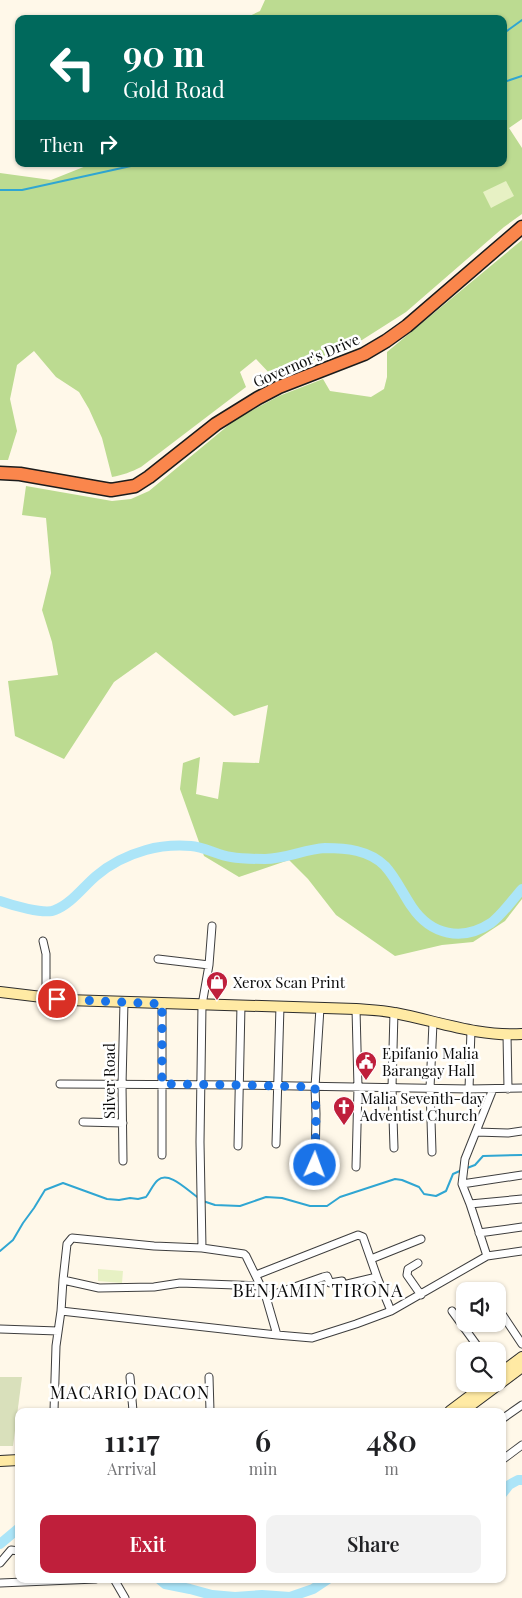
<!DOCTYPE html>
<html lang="en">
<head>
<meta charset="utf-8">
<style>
	body { margin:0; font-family:"Playfair Display",serif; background:#f2f2f2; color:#202124; height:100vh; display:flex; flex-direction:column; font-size:19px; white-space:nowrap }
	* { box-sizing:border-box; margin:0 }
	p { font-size:16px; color:#757577 }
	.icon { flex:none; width:28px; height:28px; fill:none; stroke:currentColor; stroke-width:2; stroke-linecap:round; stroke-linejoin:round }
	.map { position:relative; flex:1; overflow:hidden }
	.panel { position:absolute; left:15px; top:1408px; width:491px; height:175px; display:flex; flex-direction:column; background:#fff; border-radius:10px; box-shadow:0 1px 4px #0004 }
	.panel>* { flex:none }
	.banner { position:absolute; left:15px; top:15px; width:492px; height:152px; border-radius:10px; box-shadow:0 1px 4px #0004; background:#00695c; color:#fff; overflow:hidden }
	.fabs { position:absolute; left:456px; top:1282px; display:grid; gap:10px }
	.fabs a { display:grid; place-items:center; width:50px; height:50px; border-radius:10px; background:#fff; box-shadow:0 1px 4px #0004; font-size:25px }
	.pin { position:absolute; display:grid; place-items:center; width:42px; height:42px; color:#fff; margin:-21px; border:2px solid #fff; border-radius:50%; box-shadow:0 1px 5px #0007 }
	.me { position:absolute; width:55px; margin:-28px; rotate:2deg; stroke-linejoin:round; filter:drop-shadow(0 0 4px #0008) }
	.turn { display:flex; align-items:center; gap:18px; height:105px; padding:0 25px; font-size:22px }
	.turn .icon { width:65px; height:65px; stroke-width:2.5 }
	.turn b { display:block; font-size:35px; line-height:42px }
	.then { display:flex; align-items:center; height:48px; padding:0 25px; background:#0003; gap:10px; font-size:19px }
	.eta { display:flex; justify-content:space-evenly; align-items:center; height:85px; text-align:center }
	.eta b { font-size:30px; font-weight:600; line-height:35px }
	.action { display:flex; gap:10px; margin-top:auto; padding:10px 25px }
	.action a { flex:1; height:58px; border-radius:10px; background:#bf1f3b; color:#fff; font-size:20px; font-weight:600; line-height:58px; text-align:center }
	.action a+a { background:#f2f2f2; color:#202124 }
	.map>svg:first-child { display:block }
	.forest { fill:#bcdb91 }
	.cemetery { fill:#d9e0bb }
	.pitch { fill:#e7f1c4 }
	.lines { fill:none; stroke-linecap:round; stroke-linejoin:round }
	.stream { stroke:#30a6d2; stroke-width:2 }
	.river { stroke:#ace5f8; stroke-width:10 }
	.street-casing { stroke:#3e3e3e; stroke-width:9 }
	.secondary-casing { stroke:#2d2d2d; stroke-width:12 }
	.highway-casing { stroke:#1c1c1c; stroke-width:15 }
	.street { stroke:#fff; stroke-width:7 }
	.secondary { stroke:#ffeaa4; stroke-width:10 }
	.highway { stroke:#fa864c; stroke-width:12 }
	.route { stroke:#1a73e8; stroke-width:9; stroke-dasharray:0 16.2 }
	.labels { text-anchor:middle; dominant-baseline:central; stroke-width:5; stroke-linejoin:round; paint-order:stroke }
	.street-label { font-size:15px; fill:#0b0b0b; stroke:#fff }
	.poi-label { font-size:15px; fill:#0b0b0b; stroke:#fff; text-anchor:start }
	.quarter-label { font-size:18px; letter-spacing:1px; fill:#0b0b0b; stroke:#fff }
</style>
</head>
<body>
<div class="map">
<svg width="522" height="1598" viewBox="0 0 522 1598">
	<rect width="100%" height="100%" fill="#fff8e9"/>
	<!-- forest -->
	<path class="forest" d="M265,0H522V119L509,128L522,148V214L504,227L406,312L362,340L273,377L256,359L240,372L246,387L141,467C131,472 123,475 112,477L102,438L89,409L79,392L56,377L34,351L17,365L10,399L17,431L8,460H0V173L51,180L91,164H504V19H243L260,11Z
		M522,240V899L505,921L473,942L442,945L395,956L336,915L308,879L289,860L239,877L204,856L180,789L183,763L200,757L196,794L218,799L223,762L259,763L268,705L234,716L156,652L114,682L64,759L15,736L8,681L58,675L52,642L42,610L51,573L46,518L22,515L26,486L112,501L131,499L149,491L236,419L279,396L323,379L330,391L371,397L384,389L387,377V352Z"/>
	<!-- cemetery -->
	<path class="cemetery" d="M0,1377H22L13,1446H0Z"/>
	<!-- pitch -->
	<path class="pitch" d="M506,181L514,196L491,208L483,192Z
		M98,1269L123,1271L122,1283L98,1281Z"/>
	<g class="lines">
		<!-- stream -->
		<path class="stream" d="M504,33L522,20
			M504,82L522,76
			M0,190H22L140,164
			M467,1168L475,1165L483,1156L522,1155
			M203,1201L215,1205L240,1206L266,1197L282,1198L310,1206H327L340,1197L395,1179L402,1180L419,1187L424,1194L436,1196L446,1191L453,1174L462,1170
			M0,1251L13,1240L23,1223L34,1208L45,1190L63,1183L107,1199L119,1200L130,1198L138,1199L146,1197C150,1192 153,1184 158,1180C169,1170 189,1192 199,1198"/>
		<!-- river -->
		<path class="river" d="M0,901C11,905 45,915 55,910C71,904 83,887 96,876C110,864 128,855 146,850C160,846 177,845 191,846C204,847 218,855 231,857C242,859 254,859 265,859C286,859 305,849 325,848C346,848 369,850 385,866C396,878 403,894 412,907C431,935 462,942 491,923C502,915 513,899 522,889
			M502,1494L509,1485L518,1480H522
			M0,1544L19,1528
			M159,1579L165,1584L190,1589L212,1595L235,1597L262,1595L290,1597L313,1589L328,1579"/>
		<!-- street casing -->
		<g class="street-casing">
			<path id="street" d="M43,941L46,954V998
				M158,959L209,965
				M507,1035L508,1089
				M60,1084L240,1085L469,1089L522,1088
				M469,1089L471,1030
				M83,1122L123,1123
				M476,1132L508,1133L522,1131
				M276,1144L280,1006
				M238,1146L241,1005
				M394,1148L392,1087L394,1012
				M432,1152L430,1088L433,1023
				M162,1155V1004
				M123,1161L122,1085L124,1002
				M315,1165L316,1114L315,1087L320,1008
				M356,1167L358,1087L356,1009
				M462,1184L522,1175
				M470,1204L522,1199
				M479,1233L522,1227
				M202,1248L200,1142L202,1005L209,965L212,926
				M487,1256L470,1204L462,1184L465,1159L493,1089
				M371,1259L421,1239
				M418,1263L408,1269L407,1275L421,1295
				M256,1275L358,1235L363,1237L377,1277L343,1285L342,1281L330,1283L327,1276L323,1277L266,1297
				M377,1277L391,1311
				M63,1280L99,1288L154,1287L180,1283L260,1286
				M483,1287L486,1291
				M498,1308L522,1344
				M61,1311L277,1335L312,1338L356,1324L391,1311L487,1256L522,1251
				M452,1311L481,1351
				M0,1329L58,1331
				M130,1377L133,1411
				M209,1377L210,1411
				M54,1411L56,1346L61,1311L63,1280L67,1244L72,1238L154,1246L202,1248L244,1254L246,1256L266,1297L277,1335
				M502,1419L522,1405
				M502,1460L522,1445
				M0,1563L11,1550L19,1551
				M114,1579L125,1598
				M0,1583L96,1579"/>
		</g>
		<!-- secondary casing -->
		<g class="secondary-casing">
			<path id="secondary" d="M0,992L67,1000L356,1009C369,1010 382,1010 395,1013C437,1021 478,1037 522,1034
				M498,1375L522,1357
				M450,1411L486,1384
				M463,1411L522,1367
				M0,1461L19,1460"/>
		</g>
		<!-- highway casing -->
		<g class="highway-casing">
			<path id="highway" d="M0,473L20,474L111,490L135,486L149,477L216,424L258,398L279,387L364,354L386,341L407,326L522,227"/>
		</g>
		<!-- street -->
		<use href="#street" class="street"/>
		<!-- secondary -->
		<use href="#secondary" class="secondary"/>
		<!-- highway -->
		<use href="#highway" class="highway"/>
	</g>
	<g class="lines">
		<!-- route -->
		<path class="route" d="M57,999L162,1004V1084L240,1085L315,1087L316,1114L315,1165"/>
	</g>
	<!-- icons -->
	<defs>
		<g id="shop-pin" transform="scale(1.125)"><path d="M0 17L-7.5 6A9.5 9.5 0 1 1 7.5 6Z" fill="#bf1f3b" stroke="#fff"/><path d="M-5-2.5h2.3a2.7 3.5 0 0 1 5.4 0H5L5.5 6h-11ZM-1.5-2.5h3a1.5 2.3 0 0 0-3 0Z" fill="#fff"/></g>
		<g id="civic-pin" transform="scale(1.125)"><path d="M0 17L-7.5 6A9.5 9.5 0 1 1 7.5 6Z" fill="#bf1f3b" stroke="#fff"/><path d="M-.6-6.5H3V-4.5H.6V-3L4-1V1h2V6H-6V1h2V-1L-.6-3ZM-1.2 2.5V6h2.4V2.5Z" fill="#fff"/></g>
		<g id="church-pin" transform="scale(1.125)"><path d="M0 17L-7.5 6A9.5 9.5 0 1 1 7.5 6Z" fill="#bf1f3b" stroke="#fff"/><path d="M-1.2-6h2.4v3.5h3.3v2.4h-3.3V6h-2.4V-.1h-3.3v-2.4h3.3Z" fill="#fff"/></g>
	</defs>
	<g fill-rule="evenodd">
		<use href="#shop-pin" x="217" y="982"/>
		<use href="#civic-pin" x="366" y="1062"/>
		<use href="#church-pin" x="344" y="1107"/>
	</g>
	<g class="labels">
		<!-- street labels -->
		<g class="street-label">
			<text transform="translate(306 360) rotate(-23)">Governor's Drive</text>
			<text transform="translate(109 1081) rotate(-90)">Silver Road</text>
		</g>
		<!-- poi labels -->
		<g class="poi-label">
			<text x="233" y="982">Xerox Scan Print</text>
			<text x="382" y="1053">Epifanio Malia<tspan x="382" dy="17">Barangay Hall</tspan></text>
			<text x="360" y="1098">Malia Seventh-day<tspan x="360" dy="17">Adventist Church</tspan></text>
		</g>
		<!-- quarter labels -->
		<g class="quarter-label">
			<text x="318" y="1290">BENJAMIN TIRONA</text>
			<text x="130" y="1392">MACARIO DACON</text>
		</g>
	</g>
</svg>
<div class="fabs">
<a><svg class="icon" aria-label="sound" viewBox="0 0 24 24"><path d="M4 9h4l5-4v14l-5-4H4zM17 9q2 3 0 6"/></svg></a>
<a><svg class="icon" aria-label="search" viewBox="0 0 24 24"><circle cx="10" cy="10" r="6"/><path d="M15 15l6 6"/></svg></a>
</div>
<div class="pin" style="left:57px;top:999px;background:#d93025"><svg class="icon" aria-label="arrive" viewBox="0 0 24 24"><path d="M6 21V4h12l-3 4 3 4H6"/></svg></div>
<svg class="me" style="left:315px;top:1165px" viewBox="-20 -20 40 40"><circle r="17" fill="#1a73e8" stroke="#fff" stroke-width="3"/><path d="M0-11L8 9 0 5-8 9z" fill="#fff"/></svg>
<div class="banner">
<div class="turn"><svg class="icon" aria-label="left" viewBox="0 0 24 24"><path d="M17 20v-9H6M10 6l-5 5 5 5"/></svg><div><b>90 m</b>Gold Road</div></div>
<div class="then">Then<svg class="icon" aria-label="right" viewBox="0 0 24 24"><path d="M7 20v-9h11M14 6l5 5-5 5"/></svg></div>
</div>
<section class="panel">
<div class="eta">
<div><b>11:17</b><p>Arrival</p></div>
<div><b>6</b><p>min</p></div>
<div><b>480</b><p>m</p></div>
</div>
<div class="action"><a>Exit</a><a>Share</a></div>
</section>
</div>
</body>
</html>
